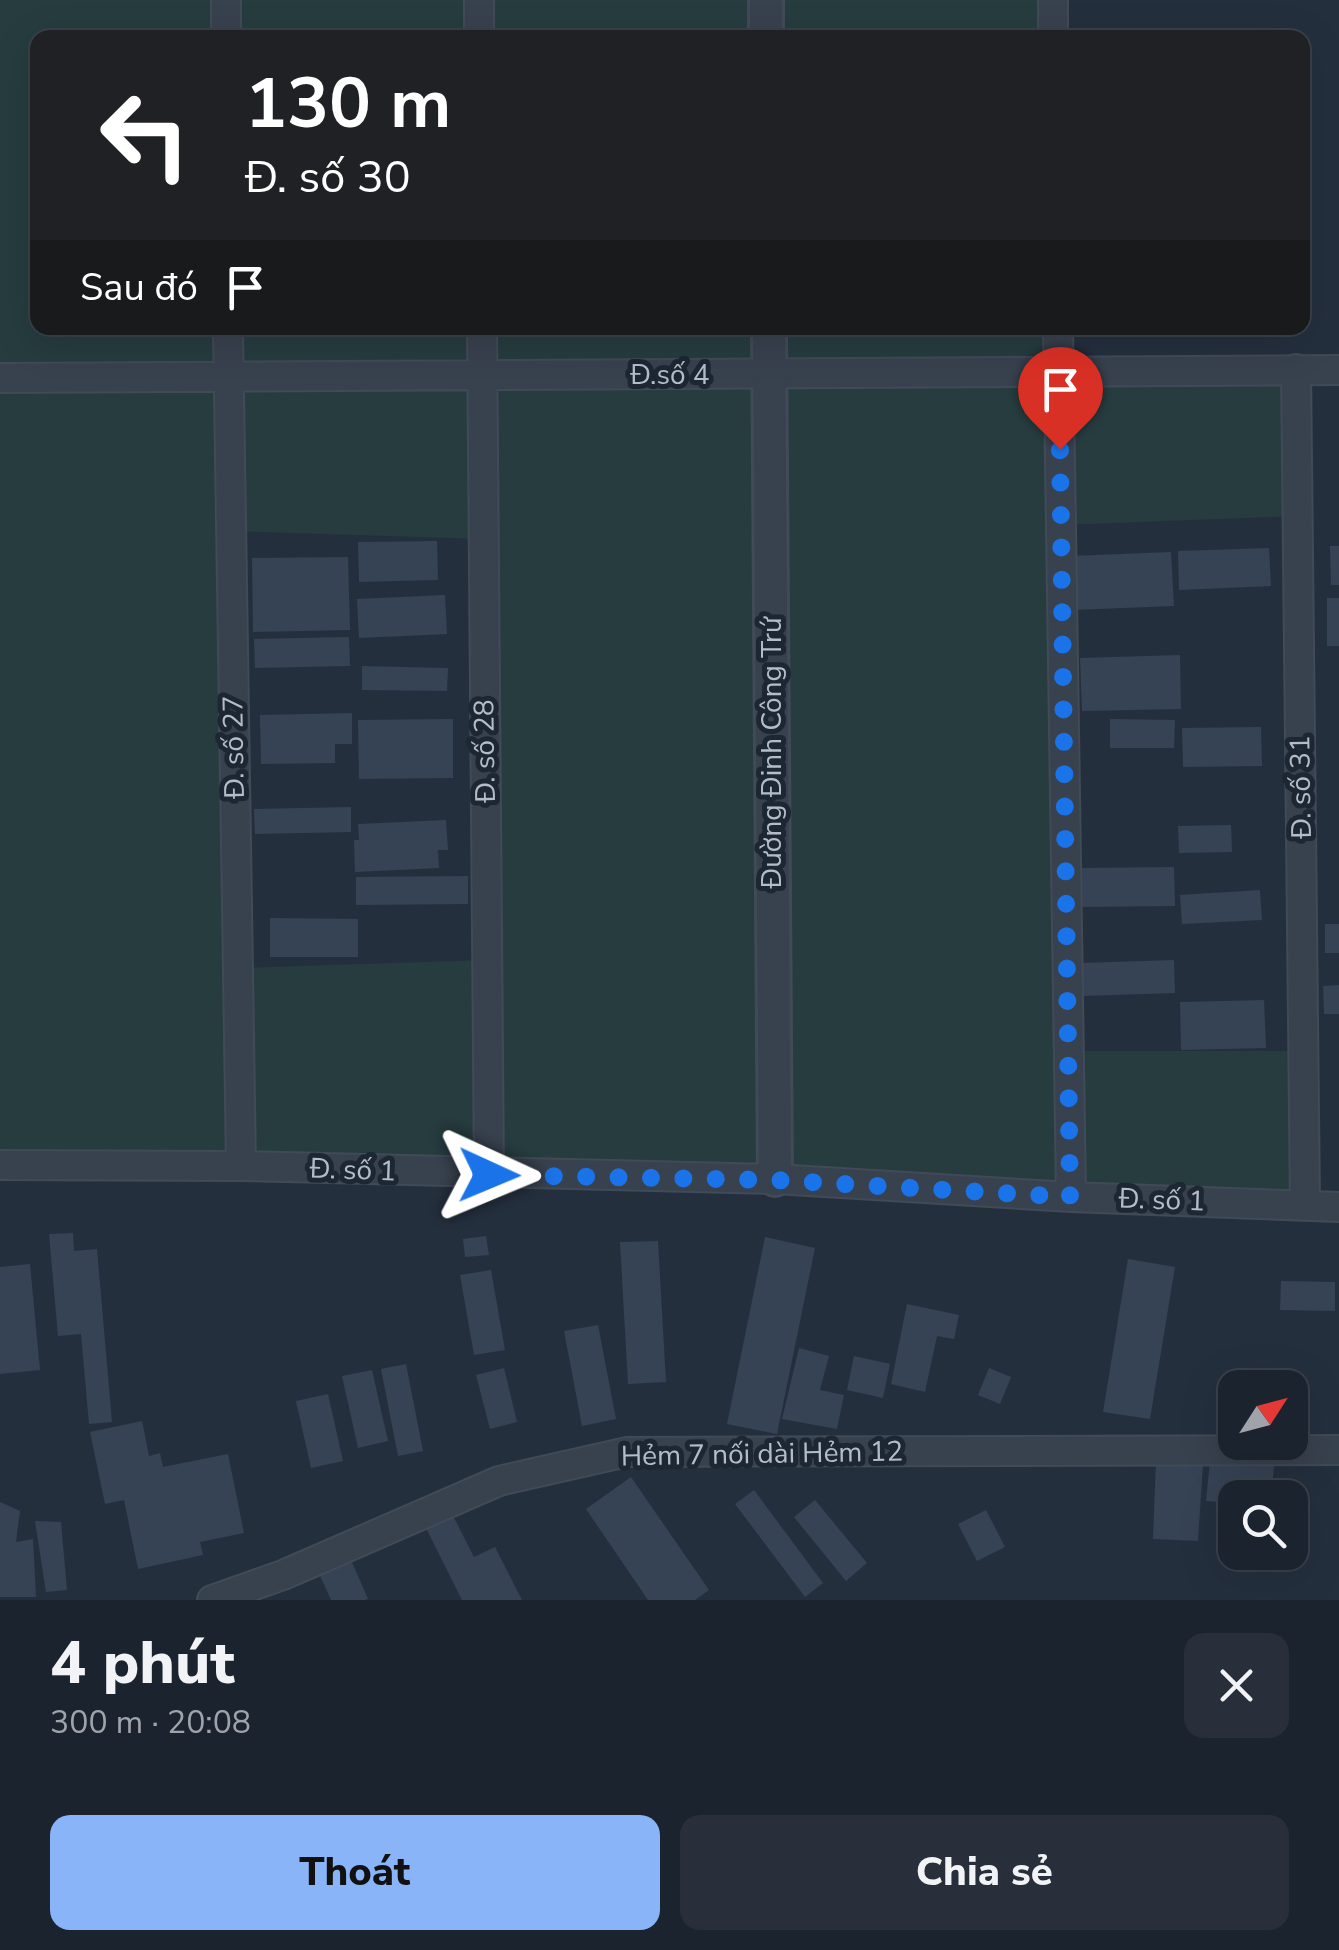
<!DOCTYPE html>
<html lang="vi">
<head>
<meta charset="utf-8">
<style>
	body { margin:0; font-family:"Nunito Sans",sans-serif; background:#282f3a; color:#f1f3f6; height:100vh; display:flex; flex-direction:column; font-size:38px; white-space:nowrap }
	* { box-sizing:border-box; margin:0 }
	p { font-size:32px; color:#a0a4aa }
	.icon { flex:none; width:55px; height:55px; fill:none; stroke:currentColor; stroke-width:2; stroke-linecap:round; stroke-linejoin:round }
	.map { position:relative; height:1600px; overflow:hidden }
	.sheet { display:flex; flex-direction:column; background:#1b232e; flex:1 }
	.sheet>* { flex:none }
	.hud { position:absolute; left:30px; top:30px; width:1280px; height:305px; border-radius:20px; box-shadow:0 10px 40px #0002,0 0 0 2px #39404a; background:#202124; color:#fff; overflow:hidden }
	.needle { width:65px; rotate:54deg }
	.controls { position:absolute; left:1218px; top:1370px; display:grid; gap:20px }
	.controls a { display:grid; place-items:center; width:90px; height:90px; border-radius:20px; background:#1b232e; box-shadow:0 10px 40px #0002,0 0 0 2px #39404a; font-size:50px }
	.pin { position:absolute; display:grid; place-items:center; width:85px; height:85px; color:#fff; margin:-102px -42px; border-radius:50% 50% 50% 0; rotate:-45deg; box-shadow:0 0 10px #0007 }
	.pin .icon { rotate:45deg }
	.me { position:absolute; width:110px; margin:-55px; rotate:91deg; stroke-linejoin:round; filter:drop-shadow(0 0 8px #0008) }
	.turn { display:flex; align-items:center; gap:35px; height:210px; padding:0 50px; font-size:45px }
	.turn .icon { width:130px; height:130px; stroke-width:2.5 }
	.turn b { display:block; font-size:70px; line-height:85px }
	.then { display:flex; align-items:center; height:95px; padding:0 50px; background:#0003; gap:20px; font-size:38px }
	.round { display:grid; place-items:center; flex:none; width:105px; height:105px; border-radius:20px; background:#282f3a }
	.headline { display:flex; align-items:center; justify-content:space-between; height:170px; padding:0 50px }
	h1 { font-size:60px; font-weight:800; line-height:75px }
	.action { display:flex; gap:20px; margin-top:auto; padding:20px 50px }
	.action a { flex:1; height:115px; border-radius:20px; background:#8ab4f8; color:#111; font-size:40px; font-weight:800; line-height:115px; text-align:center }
	.action a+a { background:#282f3a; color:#f1f3f6 }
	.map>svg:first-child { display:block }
	.green { fill:#263c3f; fill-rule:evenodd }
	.building { fill:#364354 }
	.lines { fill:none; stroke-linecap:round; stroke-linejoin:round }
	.minor-casing { stroke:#414a57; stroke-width:32 }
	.tertiary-casing { stroke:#414a57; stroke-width:38 }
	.minor { stroke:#38414e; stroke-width:28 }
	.tertiary { stroke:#38414e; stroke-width:32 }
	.route { stroke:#1a73e8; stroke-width:18; stroke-dasharray:0 32.4 }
	.labels { text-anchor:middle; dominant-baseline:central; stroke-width:10; stroke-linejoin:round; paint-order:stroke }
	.street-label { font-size:28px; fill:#b4bcc9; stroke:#1d2633 }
</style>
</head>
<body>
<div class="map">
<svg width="1339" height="1600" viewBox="0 0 1339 1600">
	<rect width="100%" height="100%" fill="#242f3e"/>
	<!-- green -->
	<path class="green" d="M0,0H1053V38H38V328H1058V373L1296,369L1298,516L1061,525L1069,1051H1304L1305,1205L0,1165ZM231,531L483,539L487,960L239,968Z"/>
	<!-- building -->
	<path class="building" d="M437,541L438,580L359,582L358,542Z
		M1330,546H1339V585H1331Z
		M1269,548L1271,586L1179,590L1178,551Z
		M1171,552L1174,606L1072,610L1070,556Z
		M348,557L350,630L253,632L252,558Z
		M445,595L447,634L359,638L357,599Z
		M1327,598H1339V646H1327Z
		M349,637L350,666L255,668L254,639Z
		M1180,655L1181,709L1082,711L1080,658Z
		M362,666L448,668L447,691L362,690Z
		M352,713V744H335V763L261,764L260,715Z
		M453,719V778L359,779L358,720Z
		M1110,719L1175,720L1174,748H1110Z
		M1261,727L1262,766L1183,767L1182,728Z
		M351,807V832L255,834L254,809Z
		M446,820L448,850H438L439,868L355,872L354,840H359L358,824Z
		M1231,825L1232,852L1179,853L1178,826Z
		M1174,867L1175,906L1082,907V868Z
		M468,876V904L356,905V877Z
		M1260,890L1262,920L1182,924L1180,895Z
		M270,918L358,919V957H270Z
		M1325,924H1339V953H1325Z
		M1174,960L1175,993L1084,996L1082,963Z
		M1339,985V1014H1324L1323,986Z
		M1264,1000L1266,1048L1181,1050L1180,1002Z
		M73,1233L74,1251L97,1249L112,1422L89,1424L81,1334L58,1336L49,1234Z
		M486,1236L489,1255L465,1257L463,1239Z
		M765,1237L815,1248L777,1434L727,1424Z
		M658,1241L666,1382L628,1384L620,1242Z
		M1128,1259L1175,1267L1150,1419L1103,1412Z
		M30,1264L40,1370L0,1374V1267Z
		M491,1270L505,1350L474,1355L460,1275Z
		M1281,1281L1335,1282V1311L1280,1310Z
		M907,1304L959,1315L954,1339L937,1336L925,1392L891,1384Z
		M598,1325L616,1419L582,1426L564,1331Z
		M799,1348L829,1356L820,1390L844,1395L837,1429L782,1419Z
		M854,1356L890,1364L883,1398L847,1390Z
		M406,1364L423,1451L398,1456L381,1369Z
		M504,1368L517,1422L490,1429L476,1375Z
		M989,1368L1011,1377L1000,1404L978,1395Z
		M372,1370L388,1441L358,1448L342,1376Z
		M328,1394L343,1461L311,1468L296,1401Z
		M142,1421L149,1456L160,1453L163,1467L228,1454L244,1533L200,1542L203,1555L138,1569L124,1500L105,1504L90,1432Z
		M1210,1460L1274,1466L1271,1498H1235V1503L1206,1501Z
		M1156,1461L1203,1464L1198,1541L1153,1539Z
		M631,1477L709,1590L695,1600H648L586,1509Z
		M754,1490L823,1583L805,1597L735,1504Z
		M815,1500L867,1563L846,1581L794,1517Z
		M0,1502L20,1511L16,1542L33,1539L36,1597H0Z
		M449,1508L474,1557L495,1547L522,1600H462L423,1522Z
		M986,1510L1005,1547L977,1561L958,1524Z
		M35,1521L61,1522L67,1590L46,1592Z
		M348,1553L368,1599L365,1600H331L316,1567Z"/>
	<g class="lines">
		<!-- minor casing -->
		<g class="minor-casing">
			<path id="minor" d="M226,0V38
				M479,0V38
				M1053,0V38
				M228,328L241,1166
				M482,328L489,1175
				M1058,328L1071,1197
				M1296,369L1305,1205
				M0,378L1339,370
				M0,1165L241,1166L775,1179L1071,1197L1339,1207
				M212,1600L283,1575L499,1481L627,1452L1339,1450"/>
		</g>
		<!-- tertiary casing -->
		<g class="tertiary-casing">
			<path id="tertiary" d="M766,0V38
				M769,328L775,1179"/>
		</g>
		<!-- minor -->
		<use href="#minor" class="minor"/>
		<!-- tertiary -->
		<use href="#tertiary" class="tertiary"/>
	</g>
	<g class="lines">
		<!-- route -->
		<path class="route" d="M489,1175L775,1180L1070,1197L1060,449"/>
	</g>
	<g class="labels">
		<!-- street labels -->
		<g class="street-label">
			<text x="670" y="375">Đ.số 4</text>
			<text transform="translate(234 747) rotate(-91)">Đ. số 27</text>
			<text transform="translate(485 751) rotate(-91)">Đ. số 28</text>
			<text transform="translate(772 753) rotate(-90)">Đường Đinh Công Trứ</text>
			<text transform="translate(1301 787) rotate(-91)">Đ. số 31</text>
			<text transform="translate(353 1170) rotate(2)">Đ. số 1</text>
			<text transform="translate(1162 1200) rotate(2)">Đ. số 1</text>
			<text transform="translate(762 1454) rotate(-1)">Hẻm 7 nối dài Hẻm 12</text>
		</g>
	</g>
</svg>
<div class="controls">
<a><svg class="needle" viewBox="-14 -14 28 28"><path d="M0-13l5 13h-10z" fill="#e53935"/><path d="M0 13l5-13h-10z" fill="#a0a4aa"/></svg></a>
<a><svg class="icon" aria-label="search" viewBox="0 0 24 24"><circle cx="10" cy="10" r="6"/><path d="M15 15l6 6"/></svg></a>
</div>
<div class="pin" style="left:1060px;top:449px;background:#d93025"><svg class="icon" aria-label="arrive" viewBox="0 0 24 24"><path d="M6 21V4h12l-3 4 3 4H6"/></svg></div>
<svg class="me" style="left:489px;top:1175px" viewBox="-20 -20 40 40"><path d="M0-17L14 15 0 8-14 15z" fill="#1a73e8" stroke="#fff" stroke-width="4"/></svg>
<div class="hud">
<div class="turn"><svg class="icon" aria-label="left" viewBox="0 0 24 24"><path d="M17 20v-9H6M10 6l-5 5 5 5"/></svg><div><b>130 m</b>Đ. số 30</div></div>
<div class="then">Sau đó<svg class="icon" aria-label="arrive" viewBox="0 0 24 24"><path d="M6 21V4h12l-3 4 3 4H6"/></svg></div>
</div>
</div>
<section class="sheet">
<div class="headline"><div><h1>4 phút</h1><p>300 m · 20:08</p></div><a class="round"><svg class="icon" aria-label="close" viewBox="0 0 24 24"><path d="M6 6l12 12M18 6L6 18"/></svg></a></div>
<div class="action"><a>Thoát</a><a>Chia sẻ</a></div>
</section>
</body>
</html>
